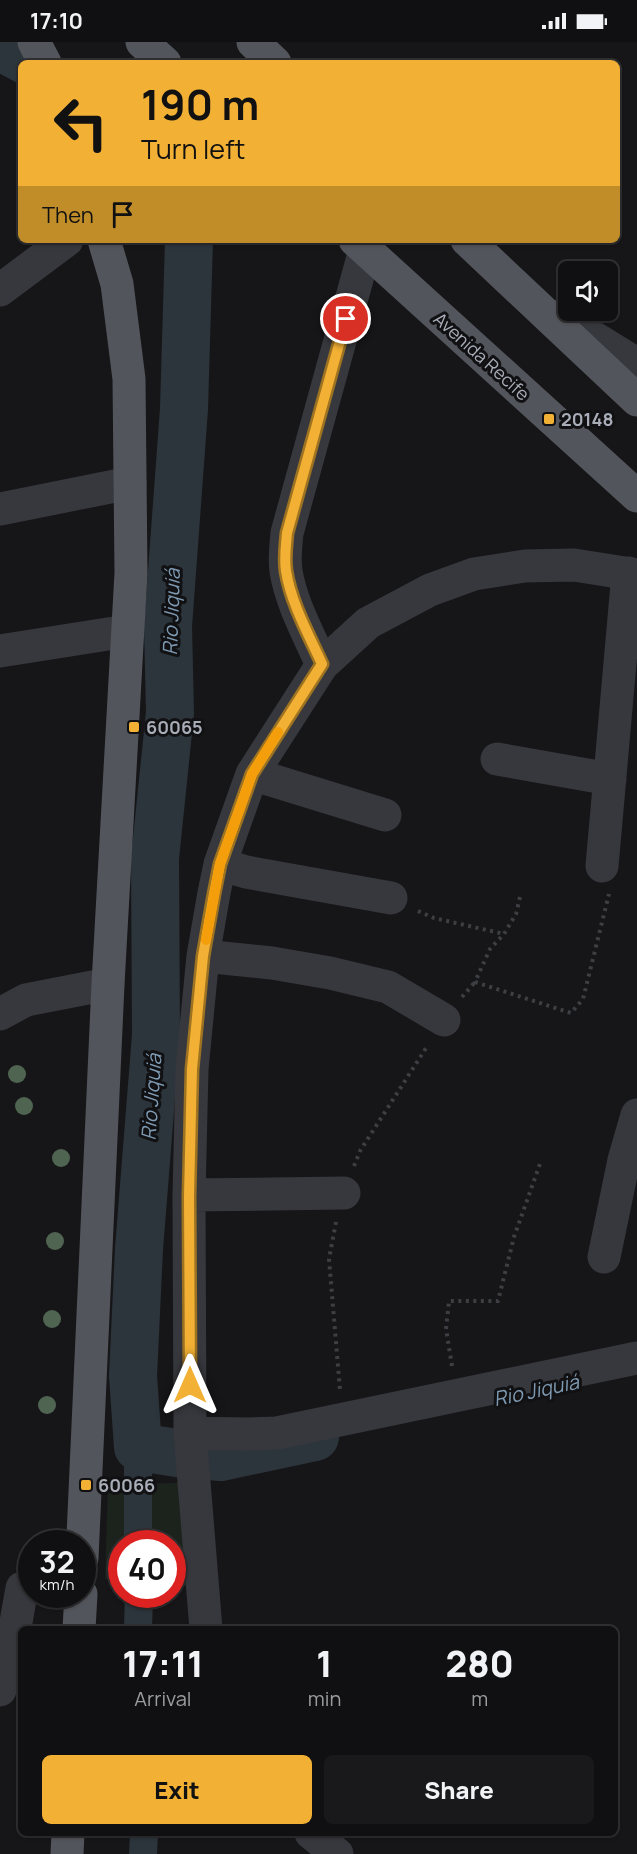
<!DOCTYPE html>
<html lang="en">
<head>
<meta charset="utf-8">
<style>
	body { margin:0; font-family:Manrope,sans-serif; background:#19191b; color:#f1f3f6; height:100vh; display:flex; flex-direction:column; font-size:22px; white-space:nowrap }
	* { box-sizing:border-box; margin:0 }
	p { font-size:20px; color:#9c9d9f }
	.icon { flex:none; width:33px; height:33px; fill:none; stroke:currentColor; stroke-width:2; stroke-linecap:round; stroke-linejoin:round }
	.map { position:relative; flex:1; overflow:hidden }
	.side { position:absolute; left:18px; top:1584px; width:600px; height:210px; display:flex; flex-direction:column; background:#101012; border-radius:9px; box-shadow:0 2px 4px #0004,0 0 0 2px #303032 }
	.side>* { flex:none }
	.guide { position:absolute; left:18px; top:18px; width:602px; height:183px; border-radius:9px; box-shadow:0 2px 4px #0004,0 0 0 2px #303032; background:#f2b134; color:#111; overflow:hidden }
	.buttons { position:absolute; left:558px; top:219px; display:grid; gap:12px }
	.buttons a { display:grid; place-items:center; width:60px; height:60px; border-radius:9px; background:#101012; box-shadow:0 2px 4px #0004,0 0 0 2px #303032; font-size:30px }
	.speed { position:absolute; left:18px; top:1488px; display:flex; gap:12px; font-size:30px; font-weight:700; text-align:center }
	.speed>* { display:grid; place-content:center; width:78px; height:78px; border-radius:50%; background:#101012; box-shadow:0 2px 4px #0004,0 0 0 2px #303032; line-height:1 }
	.speed small { font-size:15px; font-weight:400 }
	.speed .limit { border:9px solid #d22; background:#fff; color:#111 }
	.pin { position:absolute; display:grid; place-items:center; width:51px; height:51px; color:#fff; margin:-26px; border:3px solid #fff; border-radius:50%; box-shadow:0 2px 6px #0007 }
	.me { position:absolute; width:66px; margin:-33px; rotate:0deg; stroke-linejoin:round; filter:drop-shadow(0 0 4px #0008) }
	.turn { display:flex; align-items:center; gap:21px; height:126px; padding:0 24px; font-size:27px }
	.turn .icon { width:78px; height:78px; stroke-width:2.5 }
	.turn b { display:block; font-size:42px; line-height:51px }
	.then { display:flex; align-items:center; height:57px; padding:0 24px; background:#0003; gap:12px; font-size:22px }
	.eta { display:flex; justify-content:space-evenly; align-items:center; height:102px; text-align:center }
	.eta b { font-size:36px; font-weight:800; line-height:42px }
	.cta { display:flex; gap:12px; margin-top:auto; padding:12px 24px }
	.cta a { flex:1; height:69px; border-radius:9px; background:#f2b134; color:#111; font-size:24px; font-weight:800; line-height:69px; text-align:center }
	.cta a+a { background:#19191b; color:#f1f3f6 }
	.status { display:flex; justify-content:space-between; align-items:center; height:42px; padding:0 30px; background:#101012; direction:ltr }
	.status svg { height:16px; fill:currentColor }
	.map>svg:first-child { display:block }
	.green { fill:#1c231d }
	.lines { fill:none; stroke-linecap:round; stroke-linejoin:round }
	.canal { stroke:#2c353c; stroke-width:28 }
	.river { stroke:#2c353c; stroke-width:48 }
	.path { stroke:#3d3f44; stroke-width:4; stroke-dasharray:3 4.5; stroke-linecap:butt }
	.minor { stroke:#37383d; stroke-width:33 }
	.major { stroke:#53555c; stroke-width:33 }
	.tree { fill:#506452 }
	.route-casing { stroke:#9d7322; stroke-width:15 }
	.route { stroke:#f2b134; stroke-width:10 }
	.slow { stroke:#f59e0b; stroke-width:10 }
	.poi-dot { fill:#f2b134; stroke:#111113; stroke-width:2 }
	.labels { text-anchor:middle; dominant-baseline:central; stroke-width:6; stroke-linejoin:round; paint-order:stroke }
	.street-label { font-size:18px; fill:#a8adb8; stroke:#111113 }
	.poi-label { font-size:18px; font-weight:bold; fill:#a8adb8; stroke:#111113; text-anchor:start }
	.water-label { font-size:20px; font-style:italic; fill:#7f9bb3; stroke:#111113 }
</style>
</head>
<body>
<div class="status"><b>17:10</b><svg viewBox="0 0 49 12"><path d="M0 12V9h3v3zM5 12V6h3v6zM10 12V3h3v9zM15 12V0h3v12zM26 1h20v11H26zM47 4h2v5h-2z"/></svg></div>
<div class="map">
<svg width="637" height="1812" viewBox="0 0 637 1812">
	<rect width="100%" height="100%" fill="#161618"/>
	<!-- green -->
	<path class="green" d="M192,1440L200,1546L173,1543L172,1502H122L121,1539L105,1537L108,1444Z"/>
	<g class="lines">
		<!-- canal -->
		<path class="canal" d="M138,1502V1405
			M138,1587L139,1552
			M143,1812L144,1791"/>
		<!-- river -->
		<path class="river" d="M0,0L12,11L31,21
			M189,198L184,367L168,584L170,671L155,816L156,993L139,1207L133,1334L138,1405L177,1411L221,1415L315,1395"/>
		<!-- path -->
		<path class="path" d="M520,855L516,872L504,892L490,907L475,940L571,971L583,957L609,852
			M418,869L434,876L504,892
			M462,955L475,940
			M354,1124L360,1109L428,1003
			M336,1180L329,1217L340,1348
			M452,1324L446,1287L449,1259H498L514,1195L541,1119"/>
		<!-- minor -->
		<path class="minor" d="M0,248L67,198
			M559,274L637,322
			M0,467L130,441
			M0,609L127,589
			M322,623C309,593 291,561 286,529C284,516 286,503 287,491L365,208
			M497,717L610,737
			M252,732L385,773
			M220,822L246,830L391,856
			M602,824L628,531
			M203,914L272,921L330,931L388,945L444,978
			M0,972L26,958L108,942
			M189,1153L344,1151
			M604,1215L624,1118L637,1073
			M190,1391L248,1392L277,1391L637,1316
			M206,1587L190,1391L189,1153L192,1027L203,914L214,851L220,822L252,732L322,623L368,581L430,548L474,532L525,524L574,523L637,533
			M0,1648L12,1603L22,1546
			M311,1791L337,1812"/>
		<!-- major -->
		<path class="major" d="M34,0L45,21
			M142,0L165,21
			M253,0L275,21
			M355,198L637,454
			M467,198L637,358
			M82,1516L108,942L131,531L129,337L117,242L104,198
			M79,1587L81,1552
			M67,1812L68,1791"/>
	</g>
	<!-- trees -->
	<g class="tree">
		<circle cx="17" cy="1032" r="9"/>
		<circle cx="24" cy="1064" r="9"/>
		<circle cx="61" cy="1116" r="9"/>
		<circle cx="55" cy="1199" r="9"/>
		<circle cx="52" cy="1277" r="9"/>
		<circle cx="47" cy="1363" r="9"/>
	</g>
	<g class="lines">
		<!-- route casing -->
		<g class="route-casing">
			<path id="route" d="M190,1343L189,1154L192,1027L203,914L214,852L220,822L252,732L322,622C309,593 291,561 286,529C284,516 286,503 287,491L346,277"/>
		</g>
		<!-- route -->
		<use href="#route" class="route"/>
		<!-- slow -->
		<path class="slow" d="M206,898L220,822L252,732L278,690"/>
	</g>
	<!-- markers -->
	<g class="poi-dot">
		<rect x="543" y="371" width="12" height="12" rx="3"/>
		<rect x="128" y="679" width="12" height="12" rx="3"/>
		<rect x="80" y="1437" width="12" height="12" rx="3"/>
	</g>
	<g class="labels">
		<!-- street labels -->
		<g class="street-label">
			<text transform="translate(482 314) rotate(42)">Avenida Recife</text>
		</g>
		<!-- poi labels -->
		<g class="poi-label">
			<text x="561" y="377">20148</text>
			<text x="146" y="685">60065</text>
			<text x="98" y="1443">60066</text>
		</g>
		<!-- water labels -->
		<g class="water-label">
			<text transform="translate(171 570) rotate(-88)">Rio Jiquiá</text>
			<text transform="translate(151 1055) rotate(-86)">Rio Jiquiá</text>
			<text transform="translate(536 1348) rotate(-12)">Rio Jiquiá</text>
		</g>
	</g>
</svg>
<div class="buttons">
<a><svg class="icon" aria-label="sound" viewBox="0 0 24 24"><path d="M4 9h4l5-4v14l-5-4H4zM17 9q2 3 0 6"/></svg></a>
</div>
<div class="speed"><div>32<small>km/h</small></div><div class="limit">40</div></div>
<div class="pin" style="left:346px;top:277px;background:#d93025"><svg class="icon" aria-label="arrive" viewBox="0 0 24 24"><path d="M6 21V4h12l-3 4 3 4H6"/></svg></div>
<svg class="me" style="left:190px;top:1343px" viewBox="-20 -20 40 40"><path d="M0-17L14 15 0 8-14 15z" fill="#f2b134" stroke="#fff" stroke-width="4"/></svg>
<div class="guide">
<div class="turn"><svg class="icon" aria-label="left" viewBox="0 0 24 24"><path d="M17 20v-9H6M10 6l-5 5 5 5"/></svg><div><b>190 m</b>Turn left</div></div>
<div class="then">Then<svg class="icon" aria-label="arrive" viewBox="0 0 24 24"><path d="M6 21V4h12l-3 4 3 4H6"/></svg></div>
</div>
<section class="side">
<div class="eta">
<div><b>17:11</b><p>Arrival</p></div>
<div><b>1</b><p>min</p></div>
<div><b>280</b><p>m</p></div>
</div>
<div class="cta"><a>Exit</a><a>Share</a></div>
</section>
</div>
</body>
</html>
